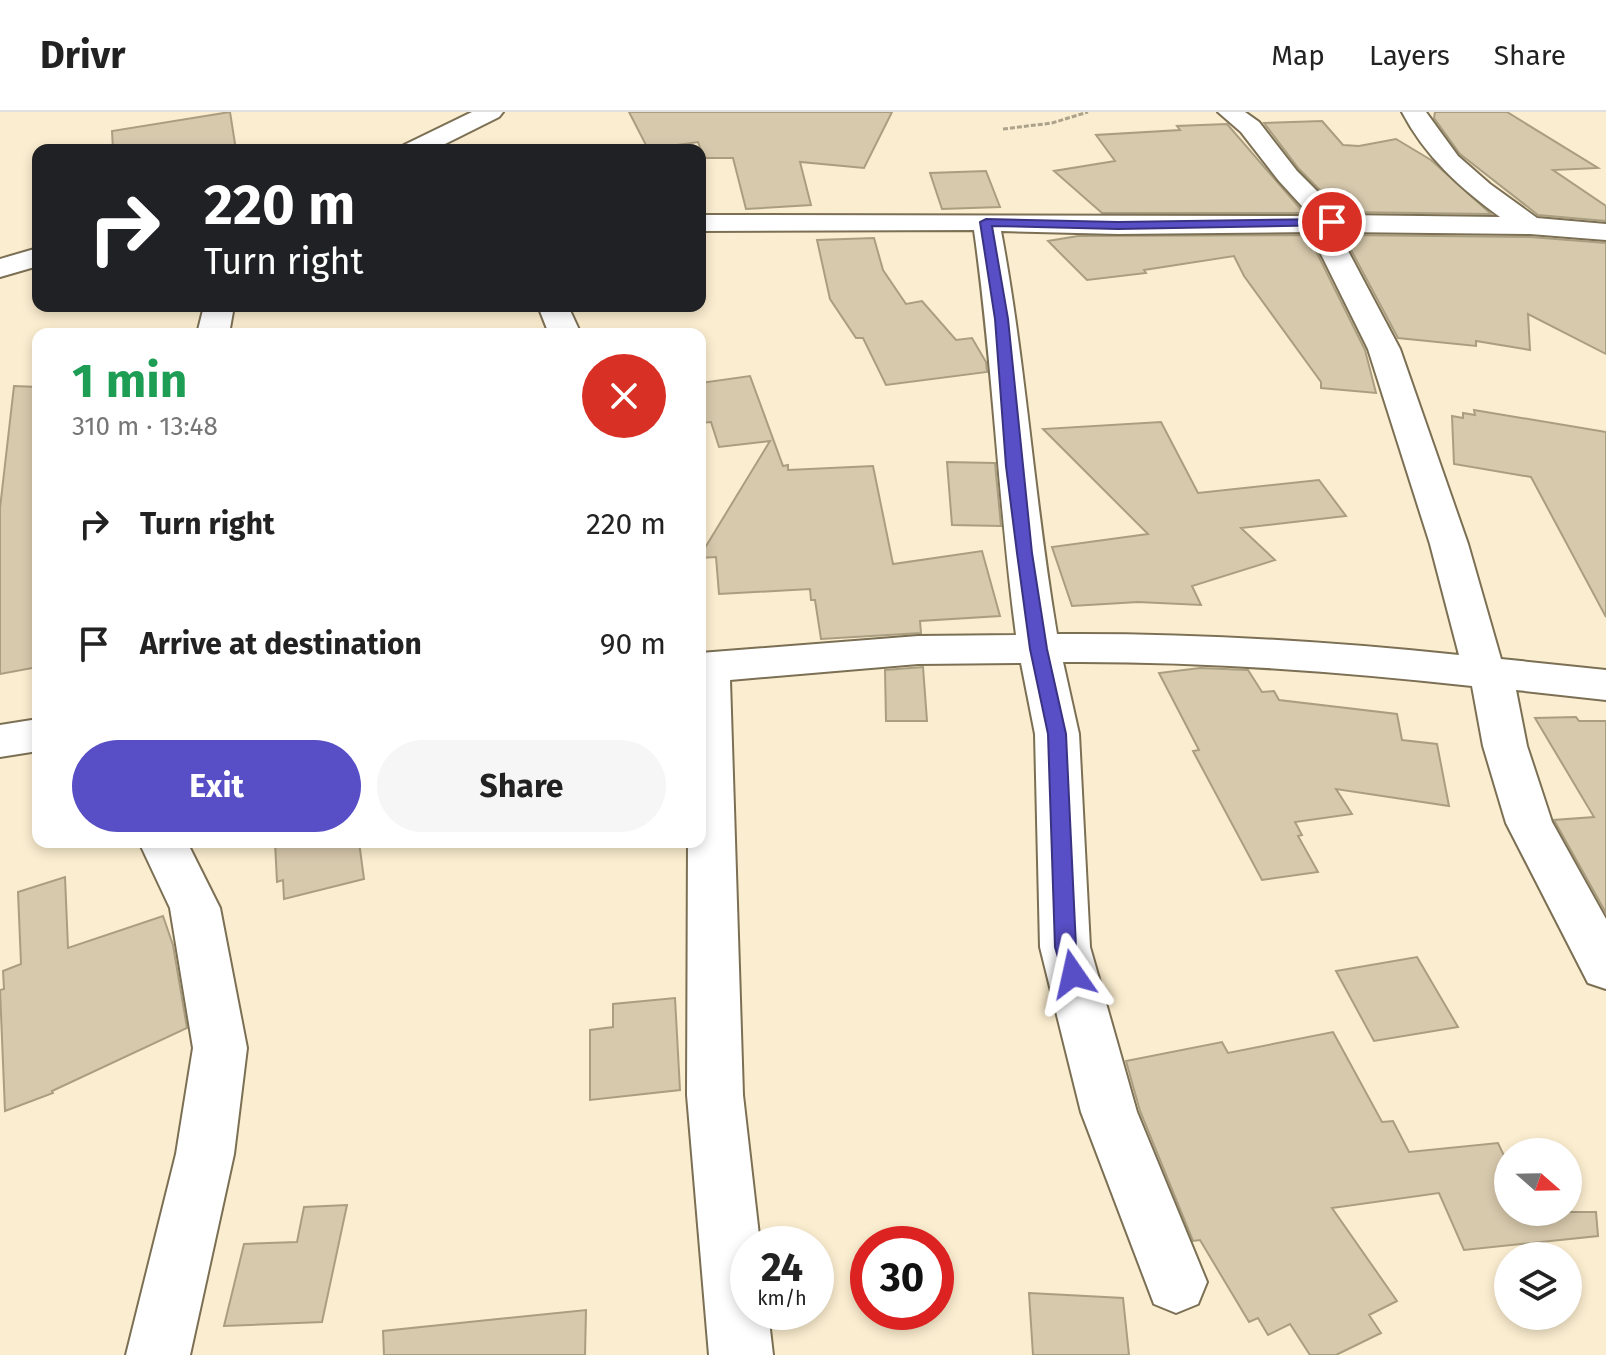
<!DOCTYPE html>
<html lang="en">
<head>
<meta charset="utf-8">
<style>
	body { margin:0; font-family:"Fira Sans",sans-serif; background:#f6f6f6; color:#222; height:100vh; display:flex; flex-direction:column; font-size:30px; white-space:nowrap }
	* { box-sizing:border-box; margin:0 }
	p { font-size:26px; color:#767676 }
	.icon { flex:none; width:44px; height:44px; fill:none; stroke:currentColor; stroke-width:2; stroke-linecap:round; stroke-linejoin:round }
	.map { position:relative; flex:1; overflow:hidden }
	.panel { position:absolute; left:32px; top:216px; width:674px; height:520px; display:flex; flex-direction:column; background:#fff; border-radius:16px; box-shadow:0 4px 12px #0003 }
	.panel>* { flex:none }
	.guide { position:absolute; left:32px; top:32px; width:674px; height:168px; border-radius:16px; box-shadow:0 4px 12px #0003; background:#202124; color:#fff; overflow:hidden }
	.needle { width:52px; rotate:110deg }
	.buttons { position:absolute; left:1494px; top:1026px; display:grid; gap:16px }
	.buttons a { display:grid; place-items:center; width:88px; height:88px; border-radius:50%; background:#fff; box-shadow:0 4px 12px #0003; font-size:40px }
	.speed { position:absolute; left:730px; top:1114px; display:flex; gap:16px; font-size:40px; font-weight:700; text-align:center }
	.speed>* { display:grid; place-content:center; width:104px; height:104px; border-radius:50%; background:#fff; box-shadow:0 4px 12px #0003; line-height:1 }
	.speed small { font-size:20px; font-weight:400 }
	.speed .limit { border:12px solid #d22; background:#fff; color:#111 }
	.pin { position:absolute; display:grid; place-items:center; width:68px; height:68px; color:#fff; margin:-34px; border:4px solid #fff; border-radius:50%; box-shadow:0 2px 8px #0007 }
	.me { position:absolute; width:88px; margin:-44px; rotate:349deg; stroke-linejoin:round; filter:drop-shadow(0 0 6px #0008) }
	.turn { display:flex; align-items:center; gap:28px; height:168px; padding:0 40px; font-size:36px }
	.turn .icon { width:104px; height:104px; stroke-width:2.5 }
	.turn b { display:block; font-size:56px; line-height:68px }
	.round { display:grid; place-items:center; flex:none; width:84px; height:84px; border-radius:42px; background:#f6f6f6 }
	.overview { display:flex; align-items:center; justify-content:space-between; height:136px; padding:0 40px }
	h1 { font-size:48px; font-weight:700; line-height:60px; color:#1e9e55 }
	.action { display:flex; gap:16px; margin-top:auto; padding:16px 40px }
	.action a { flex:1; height:92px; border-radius:48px; background:#584ec6; color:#fff; font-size:32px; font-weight:700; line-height:92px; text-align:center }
	.action a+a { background:#f6f6f6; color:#222 }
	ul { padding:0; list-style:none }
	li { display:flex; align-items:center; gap:24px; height:120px; padding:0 40px }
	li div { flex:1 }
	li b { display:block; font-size:30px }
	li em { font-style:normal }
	header { display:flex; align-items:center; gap:48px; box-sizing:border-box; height:112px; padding:0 40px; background:#fff; border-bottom:2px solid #e0e0e0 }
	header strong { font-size:38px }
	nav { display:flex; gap:44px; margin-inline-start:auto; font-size:28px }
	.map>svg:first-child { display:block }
	.building { fill:#d7c9ac; stroke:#aa9e81; stroke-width:2 }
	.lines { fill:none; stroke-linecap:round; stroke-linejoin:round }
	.minor-casing { stroke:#7b6f54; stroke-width:4 }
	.path { stroke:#ada28b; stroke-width:3; stroke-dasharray:5 2; stroke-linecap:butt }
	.minor { fill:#fff; fill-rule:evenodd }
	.route { fill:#584ec6; stroke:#393381; stroke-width:2 }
</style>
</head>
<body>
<header>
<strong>Drivr</strong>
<nav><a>Map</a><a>Layers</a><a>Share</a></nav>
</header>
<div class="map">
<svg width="1606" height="1243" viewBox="0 0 1606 1243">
	<rect width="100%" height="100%" fill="#fbedcf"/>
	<!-- building -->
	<path class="building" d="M230,0L236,38H113L112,19Z
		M629,0H892L864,56L800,50L811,93L746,97L733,46H704L698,30L648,37Z
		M1435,0H1507L1598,56L1553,58L1606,94V109L1538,103L1460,42L1434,6Z
		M1322,9L1343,33L1359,34L1396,27L1431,48L1491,102L1342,100L1299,57L1264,11Z
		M1227,12L1304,101H1102L1054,59L1115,49L1096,23L1180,18L1177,14Z
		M986,59L1000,95L942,97L930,61Z
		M1308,123L1365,238L1376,281L1321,276V270L1244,164L1234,144L1144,158L1146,161L1087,168L1048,129L1078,124Z
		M1343,123L1530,125L1606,131V242L1528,202L1530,238L1476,229V234L1398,226Z
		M874,126L883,158L906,192L922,189L956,228L972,226L986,250L987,260L886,273L863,226H856L830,187L817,128Z
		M750,264L783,354L788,353V358L873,354L893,452L982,439L1000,504L920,509L921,521L821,527L815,488H811L810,477L719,482L716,445L700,446V444L770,329L719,335L711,310L700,311V271Z
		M14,274L38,275V555L0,562V396Z
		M1474,298L1606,320V505L1531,365L1454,352L1452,304L1463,306V301L1475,303Z
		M1161,310L1198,381L1319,368L1346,404L1241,416L1275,448L1192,474L1201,493L1138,490L1072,494L1052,435L1148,422L1043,317Z
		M947,350L995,351L1001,414L952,413Z
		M923,555L927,609H886L885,558Z
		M1200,556L1248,558L1262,580L1274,579L1279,588L1397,602L1402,628L1437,632L1449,694L1336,677L1352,702L1295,710L1302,723L1298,724L1318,760L1262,768L1193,639L1199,638L1159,561Z
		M1576,605L1579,609H1606V801L1554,708L1594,705L1535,606Z
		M275,730H359L364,767L284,787L283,768L277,770Z
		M65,765L68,836L163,804L173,833L187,916L52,979L53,981L5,999L0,878L4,877L3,859L21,852L18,780Z
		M1417,845L1458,915L1374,929L1336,859Z
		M675,886L680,978L590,988V918L613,915V892Z
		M1333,920L1382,1010L1393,1009L1409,1040L1498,1031L1508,1052V1100H1596L1598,1124L1464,1138L1439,1081L1332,1096L1397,1189L1369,1203L1381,1221L1336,1243H1310L1290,1212L1268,1223L1258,1206L1249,1210L1200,1128L1193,1129L1140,999L1126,949L1222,930L1228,941Z
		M347,1093L322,1210L224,1214L244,1132L297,1130L304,1095Z
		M1029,1181L1123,1186L1129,1243H1033Z
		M586,1198L585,1243H384L383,1219Z"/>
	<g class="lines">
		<!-- minor casing -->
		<g class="minor-casing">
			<path id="minor" d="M472,0H503L499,5L433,38H400L404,33Z
				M1218,0H1245L1259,10L1297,59L1341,103L1500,105C1460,76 1425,44 1402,0H1426L1458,44L1490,72L1537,106L1606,112V128L1530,122L1338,120L1400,237L1468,432L1501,547L1606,558V588L1516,578L1527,634L1552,710L1606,807V877L1588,871L1506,711L1483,634L1472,574C1336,559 1200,549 1063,550L1079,622L1090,835L1137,1000L1207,1170L1198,1192L1176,1201L1154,1192L1081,1000L1040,835L1035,622L1021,551L918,552L730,568L743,983L760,1132H748V1200H768L773,1243H709L687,983L688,730H700V541L918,524L1016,523C998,388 993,252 974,118L700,119V103L1311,104L1279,69L1241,20ZM1001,119L1118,122L1310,120L1368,237L1430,432L1459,543C1325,529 1192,521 1057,522C1034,388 1026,252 1001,119Z
				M38,136V154L0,165V147Z
				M204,194H234L229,222H197Z
				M538,194H568L581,222H549Z
				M38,607V639L0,645V613Z
				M139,730H187L220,796L247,936L234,1042L190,1243H126L176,1042L193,936L170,796Z"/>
		</g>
		<!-- path -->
		<path class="path" d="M1003,17L1052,11L1088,0"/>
		<!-- minor -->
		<use href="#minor" class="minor"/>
	</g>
	<!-- route -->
	<path class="route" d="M1332,107L1337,110L1336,113L1118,117L992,114L1008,207L1032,441L1047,537L1066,622L1076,835L1083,862L1080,869L1073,871L1065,869L1055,835L1048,622L1030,537L1017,441L1006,354L995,207L980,110L986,107L1118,110Z"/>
</svg>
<div class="buttons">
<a><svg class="needle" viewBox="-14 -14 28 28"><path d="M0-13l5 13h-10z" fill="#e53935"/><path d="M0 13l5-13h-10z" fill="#767676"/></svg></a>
<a><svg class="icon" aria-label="layers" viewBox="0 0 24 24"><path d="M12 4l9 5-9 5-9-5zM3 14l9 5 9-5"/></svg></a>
</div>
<div class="speed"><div>24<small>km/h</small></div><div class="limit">30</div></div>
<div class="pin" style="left:1332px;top:110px;background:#d93025"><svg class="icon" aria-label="arrive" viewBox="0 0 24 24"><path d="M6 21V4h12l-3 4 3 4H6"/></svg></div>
<svg class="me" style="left:1073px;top:862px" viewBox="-20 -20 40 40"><path d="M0-17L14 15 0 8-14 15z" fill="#584ec6" stroke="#fff" stroke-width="4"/></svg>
<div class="guide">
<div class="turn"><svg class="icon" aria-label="right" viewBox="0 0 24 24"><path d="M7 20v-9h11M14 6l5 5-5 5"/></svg><div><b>220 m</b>Turn right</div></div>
</div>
<section class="panel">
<div class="overview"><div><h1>1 min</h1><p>310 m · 13:48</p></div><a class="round" style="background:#d93025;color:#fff"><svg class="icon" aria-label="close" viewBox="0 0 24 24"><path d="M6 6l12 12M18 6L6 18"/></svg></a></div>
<ul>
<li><svg class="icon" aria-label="right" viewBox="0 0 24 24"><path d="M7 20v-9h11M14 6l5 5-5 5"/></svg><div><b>Turn right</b></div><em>220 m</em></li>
<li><svg class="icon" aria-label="arrive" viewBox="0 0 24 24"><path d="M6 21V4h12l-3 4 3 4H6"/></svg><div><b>Arrive at destination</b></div><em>90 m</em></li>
</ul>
<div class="action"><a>Exit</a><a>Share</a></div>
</section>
</div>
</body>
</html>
